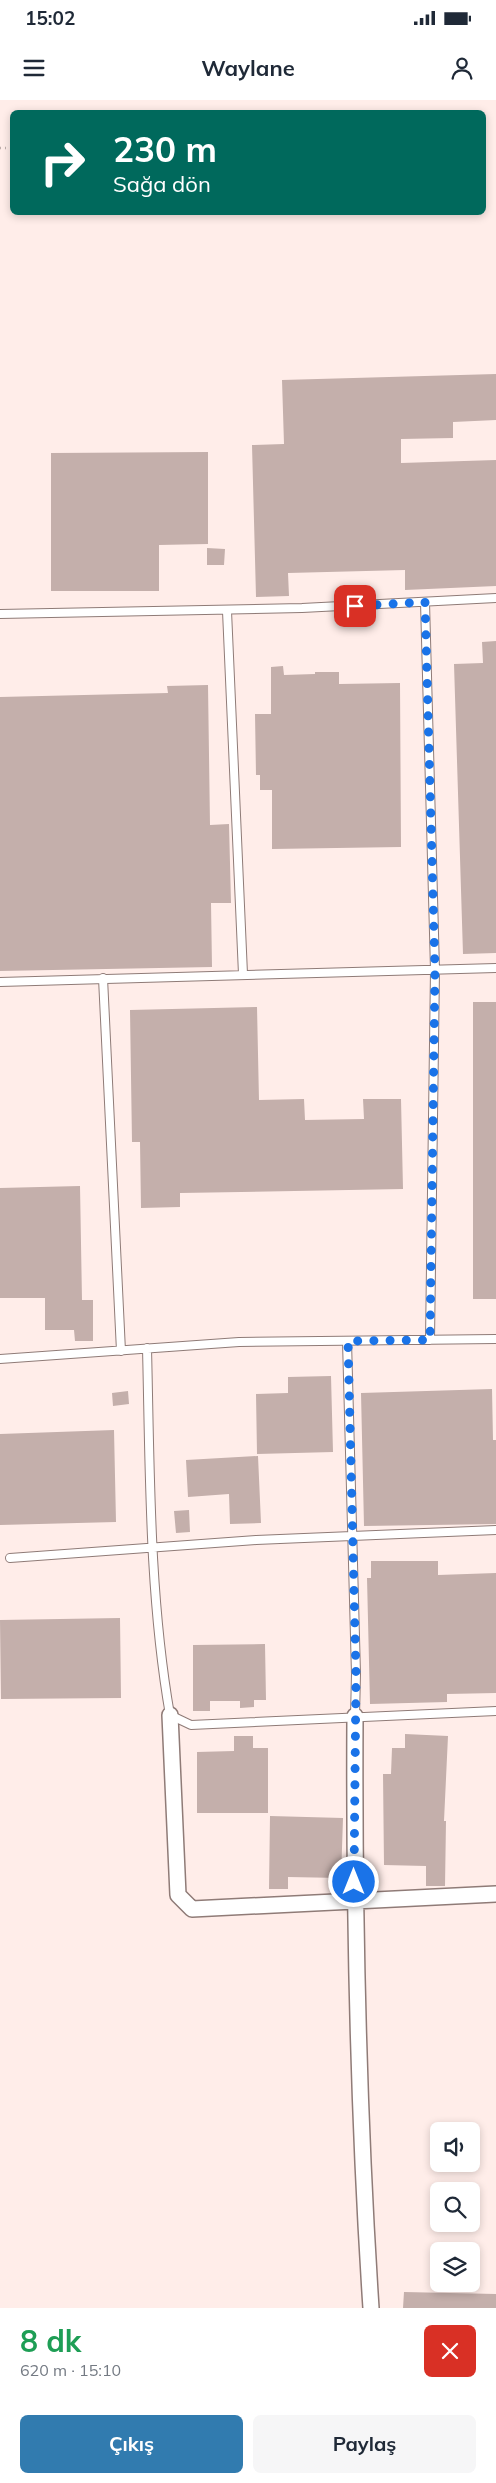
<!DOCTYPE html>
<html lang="tr">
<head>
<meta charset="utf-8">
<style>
	body { margin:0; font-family:Mulish,sans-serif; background:#f6f6f7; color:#1f2937; height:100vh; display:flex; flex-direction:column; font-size:19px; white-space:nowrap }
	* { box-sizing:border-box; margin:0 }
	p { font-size:16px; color:#747a83 }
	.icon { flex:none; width:28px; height:28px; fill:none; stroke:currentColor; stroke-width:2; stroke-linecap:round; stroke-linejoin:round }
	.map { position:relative; height:2208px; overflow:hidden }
	.drawer { display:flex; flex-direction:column; background:#fff; flex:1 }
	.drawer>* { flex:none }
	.top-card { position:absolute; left:10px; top:10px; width:476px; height:105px; border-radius:8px; box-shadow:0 2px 8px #0003; background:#00695c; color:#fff; overflow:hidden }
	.controls { position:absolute; left:430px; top:2022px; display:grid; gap:10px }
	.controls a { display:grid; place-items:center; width:50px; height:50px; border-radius:8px; background:#fff; box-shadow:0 2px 8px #0003; font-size:25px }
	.pin { position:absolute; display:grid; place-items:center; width:42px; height:42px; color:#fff; margin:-21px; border-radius:10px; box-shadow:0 2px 8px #0006 }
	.me { position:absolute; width:55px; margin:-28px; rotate:0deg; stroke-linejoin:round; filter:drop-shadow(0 0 4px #0008) }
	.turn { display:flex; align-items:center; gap:18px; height:105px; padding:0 20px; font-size:22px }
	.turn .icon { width:65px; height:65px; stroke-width:2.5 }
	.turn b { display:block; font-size:35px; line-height:42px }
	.round { display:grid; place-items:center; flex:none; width:52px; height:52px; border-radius:8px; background:#f6f6f7 }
	.headline { display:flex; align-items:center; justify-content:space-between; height:85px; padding:0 20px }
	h1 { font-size:30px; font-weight:700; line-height:38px; color:#1e9e55 }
	.cta { display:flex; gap:10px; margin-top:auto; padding:10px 20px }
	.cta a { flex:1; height:58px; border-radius:8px; background:#317baf; color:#fff; font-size:20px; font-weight:700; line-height:58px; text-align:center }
	.cta a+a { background:#f6f6f7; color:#1f2937 }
	.status { display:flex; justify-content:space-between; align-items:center; height:35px; padding:0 25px; background:#fff; direction:ltr }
	.status svg { height:14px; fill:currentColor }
	header { display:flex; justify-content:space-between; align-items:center; height:65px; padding:0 20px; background:#fff; font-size:22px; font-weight:700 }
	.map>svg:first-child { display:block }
	.building { fill:#c4afab }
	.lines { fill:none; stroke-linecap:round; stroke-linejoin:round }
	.service-casing { stroke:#8f7b77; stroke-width:10 }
	.minor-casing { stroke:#8f7b77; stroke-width:18 }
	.path { stroke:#bdaeab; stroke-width:2.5; stroke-dasharray:1 4; stroke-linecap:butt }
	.service { stroke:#fff; stroke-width:8 }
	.minor { stroke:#fff; stroke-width:15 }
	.route { stroke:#1a73e8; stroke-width:9; stroke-dasharray:0 16.2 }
</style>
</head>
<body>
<div class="status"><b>15:02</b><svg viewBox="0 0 49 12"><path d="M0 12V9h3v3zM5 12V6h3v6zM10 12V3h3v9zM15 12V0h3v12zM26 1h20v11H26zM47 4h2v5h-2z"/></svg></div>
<header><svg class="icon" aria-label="menu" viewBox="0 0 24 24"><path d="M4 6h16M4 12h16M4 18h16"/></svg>Waylane<svg class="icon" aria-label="person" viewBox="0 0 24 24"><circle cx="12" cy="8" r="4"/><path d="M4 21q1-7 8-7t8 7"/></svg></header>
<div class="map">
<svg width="496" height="2208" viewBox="0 0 496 2208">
	<rect width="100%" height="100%" fill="#ffede9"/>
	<!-- building -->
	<path class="building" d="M496,274V320L453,322V338L401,339V363L496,360V486L405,490V470L288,473L289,496L256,497L252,345L284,344L282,280Z
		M208,352V444L159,445V491H51V353Z
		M207,448L225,449L224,465H207Z
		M496,541V853L463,854L454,564L483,563L482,542Z
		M283,566L284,575L315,574V572H339V584L400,583L401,747L272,749V690H260V675H256L255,614H271V567Z
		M208,585L210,725L229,724L231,803H211L212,867L0,871V597L168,593L167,586Z
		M473,902H496V1199H473Z
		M257,907L259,1000L304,999L305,1020L364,1019L363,999H401L403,1089L180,1093V1107L141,1108L140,1042H132L130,910Z
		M80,1086L82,1200H93V1241H75L74,1230H45V1198H0V1088Z
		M331,1276L333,1352L257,1354L256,1294L288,1293V1277Z
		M492,1289L493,1340H496V1424L364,1426L361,1293Z
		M128,1291L129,1304L113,1306L112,1293Z
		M114,1330L116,1422L0,1425V1334Z
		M258,1356L261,1423L230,1424L229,1394L188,1397L186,1360Z
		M189,1410L190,1432L176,1433L174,1411Z
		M371,1461H438V1475L496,1473V1593L447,1594V1602L370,1604L367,1478H371Z
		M120,1518L121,1598L1,1599L0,1520Z
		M265,1544L266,1600H254V1607L240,1608V1601H210V1611H193V1545Z
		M405,1634L448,1636L444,1721H446L445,1786H426V1766L384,1765L383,1674H391L392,1648H405Z
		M234,1636H253V1648H268V1713H197V1652L234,1651Z
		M270,1716L343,1718L341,1778L288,1777V1789H269Z
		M404,2192L496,2194V2208H403Z"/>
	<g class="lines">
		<!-- service casing -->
		<g class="service-casing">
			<path id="service" d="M425,502L435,870L430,1240
				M227,511L243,874
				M0,514L302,508L496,498
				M103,878L121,1251
				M0,882L496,868
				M347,1241L356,1574L355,1616
				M147,1248C150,1370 149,1495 170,1615L191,1625L496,1611
				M0,1259L239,1242L496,1239
				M10,1458L256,1440L496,1430"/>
		</g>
		<!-- minor casing -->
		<g class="minor-casing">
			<path id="minor" d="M170,1615L178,1795L192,1809L496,1794
				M355,1616C354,1814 358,2011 371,2208"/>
		</g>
		<!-- path -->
		<path class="path" d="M0,48H12"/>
		<!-- service -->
		<use href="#service" class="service"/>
		<!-- minor -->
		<use href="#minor" class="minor"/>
	</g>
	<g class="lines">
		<!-- route -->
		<path class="route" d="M354,1782L356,1574L348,1241L430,1240L435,870L425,502L355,506"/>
	</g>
</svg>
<div class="controls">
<a><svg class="icon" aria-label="sound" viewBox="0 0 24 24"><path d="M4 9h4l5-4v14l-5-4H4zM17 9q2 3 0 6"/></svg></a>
<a><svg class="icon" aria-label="search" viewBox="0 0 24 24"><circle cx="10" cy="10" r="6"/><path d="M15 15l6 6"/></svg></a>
<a><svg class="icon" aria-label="layers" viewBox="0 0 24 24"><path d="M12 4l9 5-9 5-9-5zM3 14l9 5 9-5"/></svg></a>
</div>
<div class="pin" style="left:355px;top:506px;background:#d93025"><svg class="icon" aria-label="arrive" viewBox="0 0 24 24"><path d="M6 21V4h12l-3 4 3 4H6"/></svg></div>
<svg class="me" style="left:354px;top:1782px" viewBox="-20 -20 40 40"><circle r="17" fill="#1a73e8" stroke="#fff" stroke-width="3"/><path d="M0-11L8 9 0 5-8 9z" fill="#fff"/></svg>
<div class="top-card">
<div class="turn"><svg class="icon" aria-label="right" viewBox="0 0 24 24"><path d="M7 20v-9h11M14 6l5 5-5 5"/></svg><div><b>230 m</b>Sağa dön</div></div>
</div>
</div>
<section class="drawer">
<div class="headline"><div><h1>8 dk</h1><p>620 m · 15:10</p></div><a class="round" style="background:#d93025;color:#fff"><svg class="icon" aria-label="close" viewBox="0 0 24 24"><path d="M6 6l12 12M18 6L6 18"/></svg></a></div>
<div class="cta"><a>Çıkış</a><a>Paylaş</a></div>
</section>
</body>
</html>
